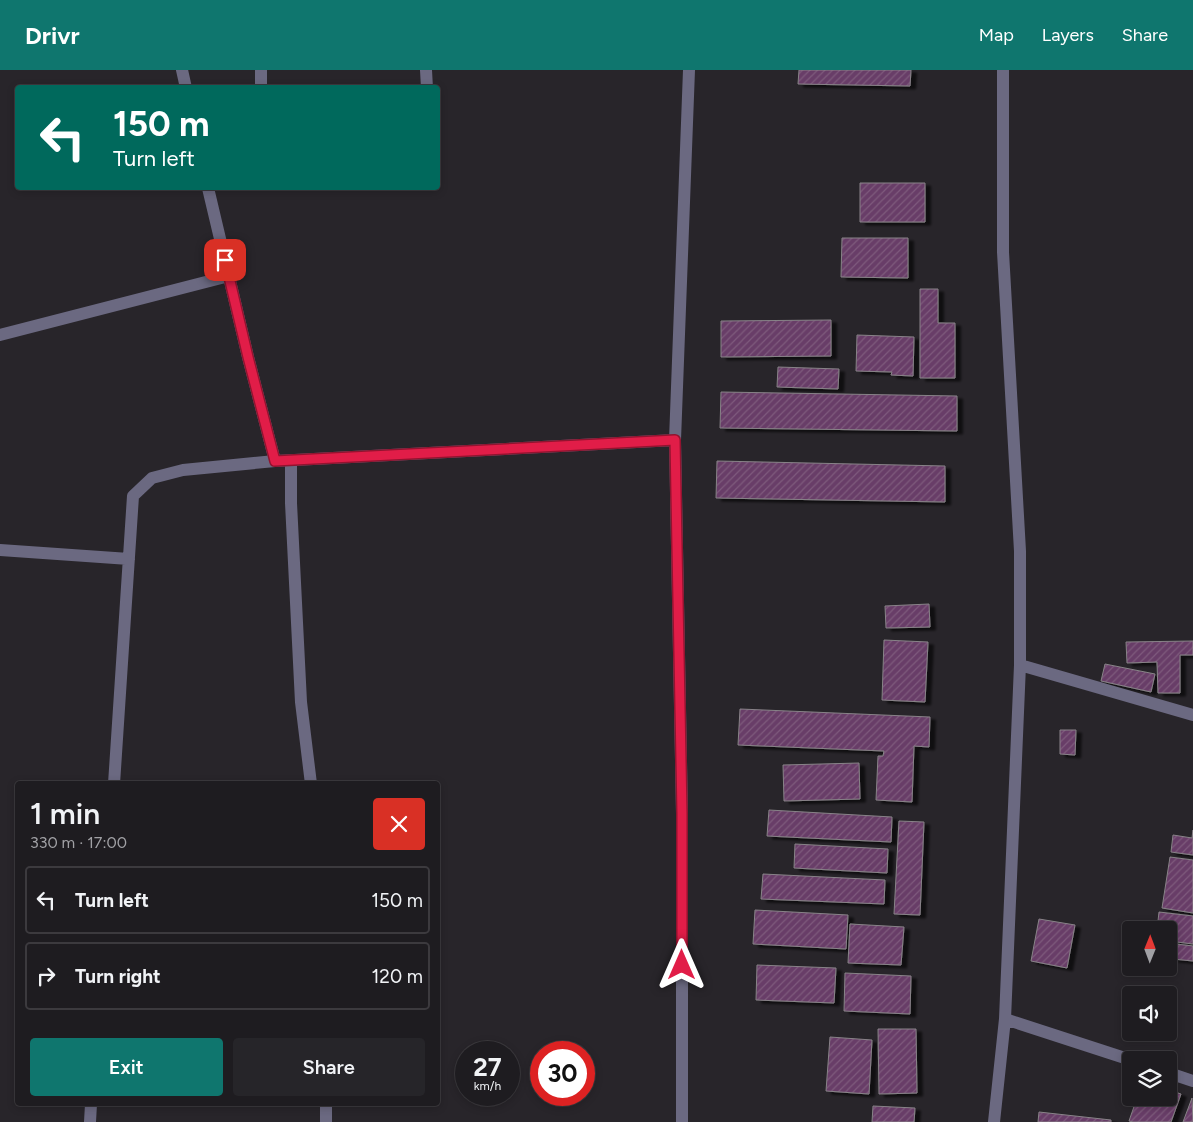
<!DOCTYPE html>
<html lang="en">
<head>
<meta charset="utf-8">
<style>
	body { margin:0; font-family:Figtree,sans-serif; background:#262529; color:#f1f3f6; height:100vh; display:flex; flex-direction:column; font-size:19px; white-space:nowrap }
	* { box-sizing:border-box; margin:0 }
	p { font-size:16px; color:#a1a1a5 }
	.icon { flex:none; width:28px; height:28px; fill:none; stroke:currentColor; stroke-width:2; stroke-linecap:round; stroke-linejoin:round }
	.map { position:relative; flex:1; overflow:hidden }
	.drawer { position:absolute; left:15px; top:711px; width:425px; height:325px; display:flex; flex-direction:column; background:#1e1c20; border-radius:5px; box-shadow:0 2px 8px #0003,0 0 0 1px #3c3a3e }
	.drawer>* { flex:none }
	.hud { position:absolute; left:15px; top:15px; width:425px; height:105px; border-radius:5px; box-shadow:0 2px 8px #0003,0 0 0 1px #3c3a3e; background:#00695c; color:#fff; overflow:hidden }
	.needle { width:32px; rotate:1deg }
	.buttons { position:absolute; left:1122px; top:851px; display:grid; gap:10px }
	.buttons a { display:grid; place-items:center; width:55px; height:55px; border-radius:5px; background:#1e1c20; box-shadow:0 2px 8px #0003,0 0 0 1px #3c3a3e; font-size:25px }
	.speed { position:absolute; left:455px; top:971px; display:flex; gap:10px; font-size:25px; font-weight:700; text-align:center }
	.speed>* { display:grid; place-content:center; width:65px; height:65px; border-radius:50%; background:#1e1c20; box-shadow:0 2px 8px #0003,0 0 0 1px #3c3a3e; line-height:1 }
	.speed small { font-size:12px; font-weight:400 }
	.speed .limit { border:8px solid #d22; background:#fff; color:#111 }
	.pin { position:absolute; display:grid; place-items:center; width:42px; height:42px; color:#fff; margin:-21px; border-radius:10px; box-shadow:0 2px 8px #0006 }
	.me { position:absolute; width:55px; margin:-28px; rotate:0deg; stroke-linejoin:round; filter:drop-shadow(0 0 4px #0008) }
	.turn { display:flex; align-items:center; gap:18px; height:105px; padding:0 15px; font-size:22px }
	.turn .icon { width:65px; height:65px; stroke-width:2.5 }
	.turn b { display:block; font-size:35px; line-height:42px }
	.round { display:grid; place-items:center; flex:none; width:52px; height:52px; border-radius:5px; background:#262529 }
	.summary { display:flex; align-items:center; justify-content:space-between; height:85px; padding:0 15px }
	h1 { font-size:30px; font-weight:600; line-height:38px }
	.button { display:flex; gap:10px; margin-top:auto; padding:10px 15px }
	.button a { flex:1; height:58px; border-radius:5px; background:#0f766e; color:#fff; font-size:20px; font-weight:600; line-height:58px; text-align:center }
	.button a+a { background:#262529; color:#f1f3f6 }
	ul { padding:0; list-style:none }
	li { display:flex; align-items:center; gap:15px; height:68px; margin:0 10px 8px; padding:0 5px; border:2px solid #3c3a3e; border-radius:5px }
	li div { flex:1 }
	li b { display:block; font-size:19px }
	li em { font-style:normal }
	header { display:flex; align-items:center; gap:30px; box-sizing:border-box; height:70px; padding:0 25px; background:#0f766e; color:#fff }
	header strong { font-size:24px }
	nav { display:flex; gap:28px; margin-inline-start:auto; font-size:18px }
	.map>svg:first-child { display:block }
	.building { fill:url(#building-hatch); stroke:#888388; filter:url(#shadow) }
	.lines { fill:none; stroke-linecap:round; stroke-linejoin:round }
	.service { stroke:#6b6981; stroke-width:12 }
	.minor { stroke:#6b6981; stroke-width:12 }
	.route-casing { stroke:#92132f; stroke-width:12 }
	.route { stroke:#e11d48; stroke-width:9 }
</style>
</head>
<body>
<header>
<strong>Drivr</strong>
<nav><a>Map</a><a>Layers</a><a>Share</a></nav>
</header>
<div class="map">
<svg width="1193" height="1052" viewBox="0 0 1193 1052">
	<defs>
		<pattern id="building-hatch" width="6" height="6" patternUnits="userSpaceOnUse" patternTransform="scale(1.25)"><rect width="6" height="6" fill="#683e67"/><path d="M-1 1l2-2M0 6l6-6M5 7l2-2" fill="none" stroke="#7e5a7d"/></pattern>
		<filter id="shadow"><feDropShadow dx="5.5" dy="3" stdDeviation="1" flood-color="#0009"/></filter>
	</defs>
	<rect width="100%" height="100%" fill="#28252a"/>
	<!-- building -->
	<path class="building" d="M799,0H911L910,16L798,14Z
		M860,113H925V152H860Z
		M842,168H908V208L841,207Z
		M920,219H938V253H955V308H920Z
		M831,250V286L721,287V251Z
		M857,265L914,267L913,306L891,305L892,302L856,301Z
		M778,297L839,299L838,319L777,317Z
		M721,322L957,326V361L720,358Z
		M717,391L945,396V432L716,428Z
		M929,534L930,557L886,558L885,536Z
		M884,570L928,572L925,632L882,630Z
		M1193,571V585H1180V623H1158L1157,592L1127,593L1126,572Z
		M1105,594L1155,604L1151,622L1101,611Z
		M740,639L930,647L929,677L914,676L912,732L876,730L878,686H883L884,681L738,675Z
		M1060,660H1076L1075,685L1060,684Z
		M859,693L860,729L784,731L783,695Z
		M769,740L892,747L891,772L767,766Z
		M899,751L924,752L920,845L894,844Z
		M1193,760V785L1171,782L1173,765L1192,768Z
		M795,774L888,779L887,803L794,798Z
		M1170,787L1193,790V843L1162,838Z
		M763,804L885,810L884,834L761,829Z
		M755,840L848,845L846,879L753,874Z
		M1159,842L1193,846V874L1169,871V860H1157Z
		M1039,849L1075,855L1067,898L1031,891Z
		M850,854L904,857L901,895L848,893Z
		M1176,874L1193,876V891L1173,889Z
		M757,895L836,898L834,933L756,930Z
		M845,903L911,906L910,944L844,941Z
		M878,959H916L917,1023L879,1024Z
		M830,967L872,970L869,1024L826,1021Z
		M1169,1020L1181,1024L1171,1052H1133L1129,1051L1137,1028H1169Z
		M1192,1028L1193,1052H1183Z
		M873,1036L915,1038L914,1052H872Z
		M1039,1042L1111,1050V1052H1038Z"/>
	<g class="lines">
		<!-- service -->
		<path class="service" d="M261,0V18
			M426,0L427,18"/>
		<!-- minor -->
		<path class="minor" d="M182,0L186,18
			M208,118L248,287L275,391
			M0,265L229,206
			M291,391V433L301,632L311,714
			M0,480L129,489
			M1020,595L1193,645
			M114,714L133,426L152,408L183,400L275,391L675,370
			M1005,949L1131,990
			M1169,1003L1193,1011
			M326,1034V1052
			M90,1052L91,1034
			M682,1052V744L675,370L689,0
			M994,1052L1005,949L1020,595V481L1003,182V0"/>
	</g>
	<g class="lines">
		<!-- route casing -->
		<g class="route-casing">
			<path id="route" d="M225,190L248,287L275,391L675,370L682,744V895"/>
		</g>
		<!-- route -->
		<use href="#route" class="route"/>
	</g>
</svg>
<div class="buttons">
<a><svg class="needle" viewBox="-14 -14 28 28"><path d="M0-13l5 13h-10z" fill="#e53935"/><path d="M0 13l5-13h-10z" fill="#a1a1a5"/></svg></a>
<a><svg class="icon" aria-label="sound" viewBox="0 0 24 24"><path d="M4 9h4l5-4v14l-5-4H4zM17 9q2 3 0 6"/></svg></a>
<a><svg class="icon" aria-label="layers" viewBox="0 0 24 24"><path d="M12 4l9 5-9 5-9-5zM3 14l9 5 9-5"/></svg></a>
</div>
<div class="speed"><div>27<small>km/h</small></div><div class="limit">30</div></div>
<div class="pin" style="left:225px;top:190px;background:#d93025"><svg class="icon" aria-label="arrive" viewBox="0 0 24 24"><path d="M6 21V4h12l-3 4 3 4H6"/></svg></div>
<svg class="me" style="left:682px;top:895px" viewBox="-20 -20 40 40"><path d="M0-17L14 15 0 8-14 15z" fill="#e11d48" stroke="#fff" stroke-width="4"/></svg>
<div class="hud">
<div class="turn"><svg class="icon" aria-label="left" viewBox="0 0 24 24"><path d="M17 20v-9H6M10 6l-5 5 5 5"/></svg><div><b>150 m</b>Turn left</div></div>
</div>
<section class="drawer">
<div class="summary"><div><h1>1 min</h1><p>330 m · 17:00</p></div><a class="round" style="background:#d93025;color:#fff"><svg class="icon" aria-label="close" viewBox="0 0 24 24"><path d="M6 6l12 12M18 6L6 18"/></svg></a></div>
<ul>
<li><svg class="icon" aria-label="left" viewBox="0 0 24 24"><path d="M17 20v-9H6M10 6l-5 5 5 5"/></svg><div><b>Turn left</b></div><em>150 m</em></li>
<li><svg class="icon" aria-label="right" viewBox="0 0 24 24"><path d="M7 20v-9h11M14 6l5 5-5 5"/></svg><div><b>Turn right</b></div><em>120 m</em></li>
</ul>
<div class="button"><a>Exit</a><a>Share</a></div>
</section>
</div>
</body>
</html>
